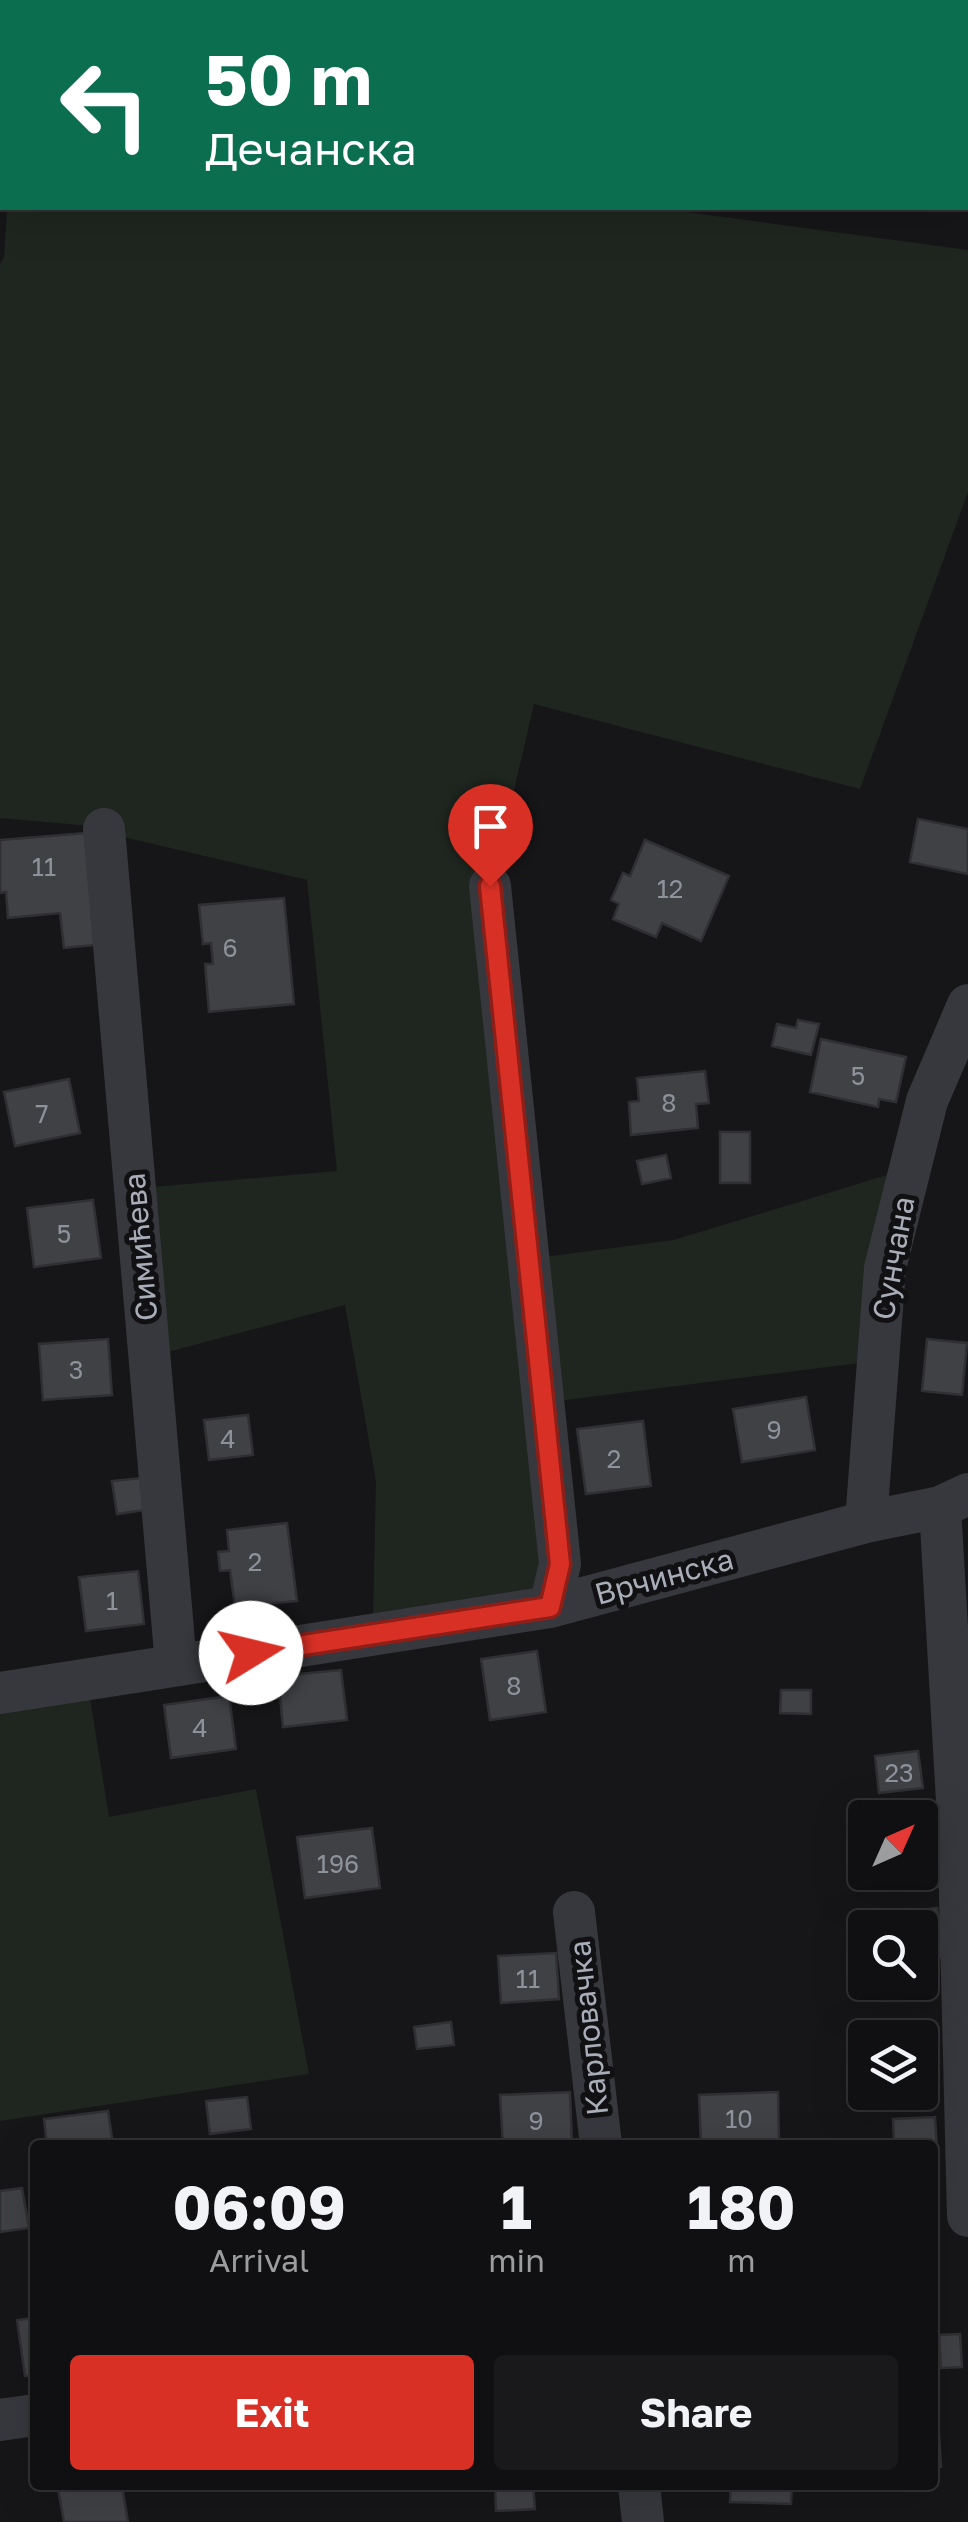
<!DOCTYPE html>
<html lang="en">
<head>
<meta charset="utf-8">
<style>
	body { margin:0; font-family:"Golos Text",sans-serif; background:#19191b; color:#f1f3f6; height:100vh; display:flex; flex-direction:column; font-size:38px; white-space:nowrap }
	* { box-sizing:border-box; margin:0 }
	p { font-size:32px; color:#9c9d9f }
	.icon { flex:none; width:55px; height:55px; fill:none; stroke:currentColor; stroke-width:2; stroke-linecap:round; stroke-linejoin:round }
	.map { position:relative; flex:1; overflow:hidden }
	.drawer { position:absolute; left:30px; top:2140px; width:908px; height:350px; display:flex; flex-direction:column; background:#101012; border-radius:10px; box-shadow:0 10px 40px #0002,0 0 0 2px #303032 }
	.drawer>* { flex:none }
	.banner { position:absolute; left:0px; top:0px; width:970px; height:210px; box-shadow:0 10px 40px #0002,0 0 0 2px #303032; background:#0b6e4f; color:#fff; overflow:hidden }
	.needle { width:65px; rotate:45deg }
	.tools { position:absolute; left:848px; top:1800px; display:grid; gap:20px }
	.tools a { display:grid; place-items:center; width:90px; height:90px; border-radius:10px; background:#101012; box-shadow:0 10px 40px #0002,0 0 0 2px #303032; font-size:50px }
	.pin { position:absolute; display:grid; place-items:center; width:85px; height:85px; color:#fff; margin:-102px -42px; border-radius:50% 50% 50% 0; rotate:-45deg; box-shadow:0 0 10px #0007 }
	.pin .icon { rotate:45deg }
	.me { position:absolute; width:110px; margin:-55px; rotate:81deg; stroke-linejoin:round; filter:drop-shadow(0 0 8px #0008) }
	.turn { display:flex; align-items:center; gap:35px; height:210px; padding:0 40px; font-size:45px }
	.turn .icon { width:130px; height:130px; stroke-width:2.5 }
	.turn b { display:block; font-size:70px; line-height:85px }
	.eta { display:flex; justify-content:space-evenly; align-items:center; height:170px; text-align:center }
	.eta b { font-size:60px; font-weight:700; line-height:70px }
	.action { display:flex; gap:20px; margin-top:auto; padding:20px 40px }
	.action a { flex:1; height:115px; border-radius:10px; background:#d93025; color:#fff; font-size:40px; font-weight:700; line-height:115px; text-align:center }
	.action a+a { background:#19191b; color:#f1f3f6 }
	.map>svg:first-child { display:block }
	.green { fill:#1e261f }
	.building { fill:#404145; stroke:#303034; stroke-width:2.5 }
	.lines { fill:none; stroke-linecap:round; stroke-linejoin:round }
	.street { stroke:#37383d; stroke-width:42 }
	.route-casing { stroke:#8d1f18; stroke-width:25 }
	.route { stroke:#d93025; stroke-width:18 }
	.labels { text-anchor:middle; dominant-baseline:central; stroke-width:10; stroke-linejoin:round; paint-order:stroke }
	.number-label { font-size:25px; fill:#8e929b }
	.street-label { font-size:30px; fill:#a8adb8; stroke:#111113 }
</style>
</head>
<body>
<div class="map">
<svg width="968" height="2522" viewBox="0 0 968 2522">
	<rect width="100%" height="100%" fill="#161618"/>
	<!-- green -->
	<path class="green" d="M215,0H968V110V2Z
		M7,208H657L968,250V492L860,789L534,704L496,868L481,867L542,1600L373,1623L376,1481L345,1305L164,1353L152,1187L337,1171L307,880L119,836L90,826L0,818V264L4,258Z
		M900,1171L868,1362L550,1402L536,1258L674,1240Z
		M90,1698L109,1817L256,1789L309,2074L0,2121V1714Z"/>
	<!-- building -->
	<path class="building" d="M918,819L968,829V874L910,862Z
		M85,833L95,945L64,948L60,913L8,918L6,892L0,893V840Z
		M645,840L729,876L701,941L662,923L656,937L613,919L619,904L611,900L623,873L630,876Z
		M284,898L294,1004L209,1012L205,964H213L211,943L203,944L199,905Z
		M798,1020L819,1024L811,1055L772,1046L777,1024L796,1028Z
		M821,1039L906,1057L896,1102L879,1099L878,1107L810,1092Z
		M705,1071L709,1103L696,1104L698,1128L631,1135L629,1102L639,1101L637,1078Z
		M69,1079L80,1133L15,1146L4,1092Z
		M720,1132H750V1183H720Z
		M666,1155L671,1178L642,1184L637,1161Z
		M93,1200L101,1258L34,1267L27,1208Z
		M108,1339L112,1395L43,1400L39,1344Z
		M927,1339L967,1343L962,1395L922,1391Z
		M806,1397L815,1450L742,1462L733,1409Z
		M248,1415L253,1455L209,1460L204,1420Z
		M643,1421L651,1486L586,1494L577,1429Z
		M141,1478L145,1510L117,1514L112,1481Z
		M287,1523L297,1601L235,1607L230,1570L220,1571L218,1552L229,1551L227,1530Z
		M138,1571L144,1624L86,1631L79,1577Z
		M537,1651L546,1712L490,1720L481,1659Z
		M341,1670L347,1720L283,1727L278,1676Z
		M781,1690H811V1714L780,1713Z
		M229,1696L236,1749L171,1758L164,1705Z
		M918,1751L923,1788L879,1793L875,1756Z
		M372,1828L380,1888L305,1898L297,1837Z
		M945,1865L947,1886L916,1889L914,1872H920V1867Z
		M937,1908L944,1957L920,1960V1928H877L875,1916Z
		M556,1953L559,1999L501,2003L498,1956Z
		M451,2022L454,2045L417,2049L414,2027Z
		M570,2092L572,2145H503L500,2095Z
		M778,2092L779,2142L701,2145L699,2095Z
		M247,2097L251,2129L210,2134L206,2101Z
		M108,2111L113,2145H47L44,2119Z
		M935,2117L937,2149L932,2150V2145H894L893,2119Z
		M22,2188L29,2228L0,2232V2191Z
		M35,2318V2375L25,2376L17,2320Z
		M960,2334L962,2367L941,2368L939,2335Z
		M932,2417H938L941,2467L932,2468Z
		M79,2485H122L128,2522H64L58,2489Z
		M495,2485H533L535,2509L496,2511Z
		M731,2485H792L791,2504L730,2502Z"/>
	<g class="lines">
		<!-- street -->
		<path class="street" d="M104,829L176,1665
			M490,886L560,1564L550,1607
			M940,1507L958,1818L968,2216
			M866,1522L885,1268L927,1101L968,1005
			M0,1693L550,1607L866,1522L940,1507L968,1494
			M574,1912L601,2145
			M0,2420L35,2415
			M639,2485L643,2522"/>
	</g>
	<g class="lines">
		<!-- route casing -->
		<g class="route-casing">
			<path id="route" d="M251,1653L550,1607L560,1564L490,886"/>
		</g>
		<!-- route -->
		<use href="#route" class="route"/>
	</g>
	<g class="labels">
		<!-- number labels -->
		<g class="number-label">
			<text x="44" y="866">11</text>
			<text x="670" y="888">12</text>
			<text x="230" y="947">6</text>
			<text x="858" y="1075">5</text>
			<text x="669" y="1102">8</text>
			<text x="42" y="1113">7</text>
			<text x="64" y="1233">5</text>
			<text x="76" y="1369">3</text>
			<text x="774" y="1429">9</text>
			<text x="228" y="1438">4</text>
			<text x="614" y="1458">2</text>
			<text x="255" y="1561">2</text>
			<text x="112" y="1600">1</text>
			<text x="514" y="1685">8</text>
			<text x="200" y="1727">4</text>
			<text x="899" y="1772">23</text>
			<text x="338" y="1863">196</text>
			<text x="528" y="1978">11</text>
			<text x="739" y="2118">10</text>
			<text x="536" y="2120">9</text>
		</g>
		<!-- street labels -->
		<g class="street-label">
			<text transform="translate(140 1247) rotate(-95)">Симићева</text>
			<text transform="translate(893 1258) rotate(-80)">Сунчана</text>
			<text transform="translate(664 1576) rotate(-15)">Врчинска</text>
			<text transform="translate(588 2028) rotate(-96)">Карловачка</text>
		</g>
	</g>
</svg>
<div class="tools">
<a><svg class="needle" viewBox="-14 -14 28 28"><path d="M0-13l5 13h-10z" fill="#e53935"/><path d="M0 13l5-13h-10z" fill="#9c9d9f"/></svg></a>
<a><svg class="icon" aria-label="search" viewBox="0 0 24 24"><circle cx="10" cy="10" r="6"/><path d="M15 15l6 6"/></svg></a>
<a><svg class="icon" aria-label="layers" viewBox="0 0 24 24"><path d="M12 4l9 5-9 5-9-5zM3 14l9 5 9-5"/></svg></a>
</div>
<div class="pin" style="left:490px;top:886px;background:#d93025"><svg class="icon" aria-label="arrive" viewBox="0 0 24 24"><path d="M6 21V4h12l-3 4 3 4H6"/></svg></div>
<svg class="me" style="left:251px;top:1653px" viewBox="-20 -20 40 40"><circle r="19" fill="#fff"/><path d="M0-13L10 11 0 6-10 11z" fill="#d93025"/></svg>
<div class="banner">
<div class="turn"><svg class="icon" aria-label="left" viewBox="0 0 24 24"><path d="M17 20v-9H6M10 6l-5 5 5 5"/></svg><div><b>50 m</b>Дечанска</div></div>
</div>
<section class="drawer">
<div class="eta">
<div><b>06:09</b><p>Arrival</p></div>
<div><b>1</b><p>min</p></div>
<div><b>180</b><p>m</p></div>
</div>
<div class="action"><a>Exit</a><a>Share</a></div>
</section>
</div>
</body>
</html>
